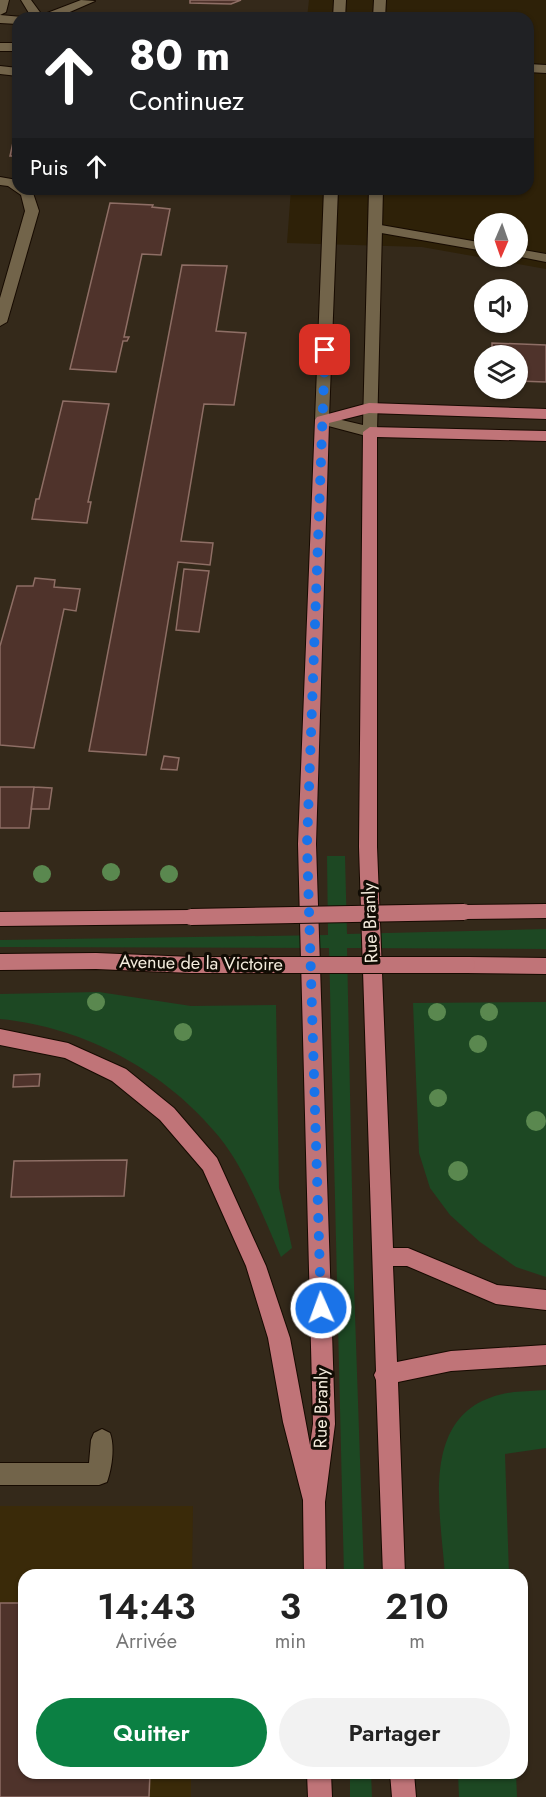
<!DOCTYPE html>
<html lang="fr">
<head>
<meta charset="utf-8">
<style>
	body { margin:0; font-family:Jost,sans-serif; background:#f2f2f2; color:#222; height:100vh; display:flex; flex-direction:column; font-size:22px; white-space:nowrap }
	* { box-sizing:border-box; margin:0 }
	p { font-size:20px; color:#767676 }
	.icon { flex:none; width:33px; height:33px; fill:none; stroke:currentColor; stroke-width:2; stroke-linecap:round; stroke-linejoin:round }
	.map { position:relative; flex:1; overflow:hidden }
	.panel { position:absolute; left:18px; top:1569px; width:510px; height:210px; display:flex; flex-direction:column; background:#fff; border-radius:18px; box-shadow:0 2px 4px #0004 }
	.panel>* { flex:none }
	.banner { position:absolute; left:12px; top:12px; width:522px; height:183px; border-radius:18px; box-shadow:0 2px 4px #0004; background:#202124; color:#fff; overflow:hidden }
	.needle { width:39px; rotate:182deg }
	.buttons { position:absolute; left:474px; top:213px; display:grid; gap:12px }
	.buttons a { display:grid; place-items:center; width:54px; height:54px; border-radius:50%; background:#fff; box-shadow:0 2px 4px #0004; font-size:30px }
	.pin { position:absolute; display:grid; place-items:center; width:51px; height:51px; color:#fff; margin:-26px; border-radius:12px; box-shadow:0 3px 9px #0006 }
	.me { position:absolute; width:66px; margin:-33px; rotate:358deg; stroke-linejoin:round; filter:drop-shadow(0 0 4px #0008) }
	.turn { display:flex; align-items:center; gap:21px; height:126px; padding:0 18px; font-size:27px }
	.turn .icon { width:78px; height:78px; stroke-width:2.5 }
	.turn b { display:block; font-size:42px; line-height:51px }
	.then { display:flex; align-items:center; height:57px; padding:0 18px; background:#0003; gap:12px; font-size:22px }
	.eta { display:flex; justify-content:space-evenly; align-items:center; height:102px; text-align:center }
	.eta b { font-size:36px; font-weight:600; line-height:42px }
	.action { display:flex; gap:12px; margin-top:auto; padding:12px 18px }
	.action a { flex:1; height:69px; border-radius:36px; background:#0b8043; color:#fff; font-size:24px; font-weight:600; line-height:69px; text-align:center }
	.action a+a { background:#f2f2f2; color:#222 }
	.map>svg:first-child { display:block }
	.commercial { fill:#34291a; fill-rule:evenodd }
	.built { fill:#3a2a09 }
	.green { fill:#1d4823 }
	.building { fill:#4f332b; stroke:#8e6e65; stroke-width:1.5 }
	.lines { fill:none; stroke-linecap:round; stroke-linejoin:round }
	.lane-casing { stroke:#160a00; stroke-width:2 }
	.street-casing { stroke:#160a00; stroke-width:2 }
	.secondary-casing { stroke:#160a00; stroke-width:2 }
	.primary-casing { stroke:#160a00; stroke-width:2 }
	.lane { fill:#72644a; fill-rule:evenodd }
	.street { fill:#72644a; fill-rule:evenodd }
	.secondary { fill:#72644a; fill-rule:evenodd }
	.primary { fill:#c07478; fill-rule:evenodd }
	.primary-bridge-casing { stroke:#160a00; stroke-width:18; stroke-linecap:butt }
	.primary-bridge { stroke:#c07478; stroke-width:16 }
	.tree { fill:#5a884f }
	.route { stroke:#1a73e8; stroke-width:10; stroke-dasharray:0 18 }
	.labels { text-anchor:middle; dominant-baseline:central; stroke-width:6; stroke-linejoin:round; paint-order:stroke }
	.street-label { font-size:18px; fill:#f5edde; stroke:#110c04 }
</style>
</head>
<body>
<div class="map">
<svg width="546" height="1797" viewBox="0 0 546 1797">
	<rect width="100%" height="100%" fill="#2e2108"/>
	<!-- commercial -->
	<path class="commercial" d="M0,0H309L307,18H18V189H291L287,243L422,247L546,269V1797H191V1773H522V1575H192V1506H0ZM484,290H518V322H484ZM484,356H518V388H484Z"/>
	<!-- built -->
	<path class="built" d="M0,1506H193L192,1575H24V1773H191V1797H0Z"/>
	<!-- green -->
	<path class="green" d="M327,856H345L347,934L546,929V949L347,948L354,1286L364,1575H344L329,948L0,947V940L328,935Z
		M99,992L191,1006L276,1005L279,1188L292,1248L281,1257C265,1220 245,1169 220,1138C167,1072 85,1027 0,1019V994Z
		M546,1002V1277L516,1267L480,1242L450,1215L430,1188L419,1153L413,1003Z
		M546,1390V1448L505,1454L509,1575H445C440,1506 417,1405 514,1392C524,1391 535,1391 546,1390Z
		M350,1773H371L372,1797H350Z
		M458,1773H516L517,1797H459Z"/>
	<!-- building -->
	<path class="building" d="M190,0H241L231,4L190,3Z
		M18,120V156H10Z
		M110,203L153,205L152,207L170,209L161,255L142,254L124,337H129L127,341H123L116,372L70,369Z
		M182,265L227,266L216,331L246,333L234,405L204,404L181,541L213,543L210,565L178,562L146,755L89,751Z
		M492,343L546,345V382L518,381V356H492Z
		M63,401L109,404L88,502H91L87,523L32,519L36,499H39Z
		M184,569L209,571L199,632L176,630Z
		M35,578L55,580L54,587L80,589L76,611L64,609L34,748L0,745V646L17,586H33Z
		M164,756L179,758L177,770L161,769Z
		M0,787H34L29,828H0Z
		M34,787L52,788L49,809H31Z
		M40,1074L39,1086L13,1087L14,1075Z
		M127,1160L124,1196L11,1197L14,1161Z
		M0,1603H24V1773H150L149,1797H0Z
		M0,1603H24V1773H150L149,1797H0Z"/>
	<g class="lines">
		<!-- lane casing -->
		<g class="lane-casing">
			<path id="lane" d="M0,0H9L6,12L0,15L22,17L18,18V24L0,23Z
				M21,0H31L42,15L81,0L95,1L56,18H32Z
				M0,177L17,180L18,189L32,190L39,211L7,322L0,326V298L25,211L21,195L8,186L0,185Z
				M102,1429L110,1433C115,1446 112,1468 107,1482L99,1485H0V1463H89L91,1440L94,1433Z"/>
		</g>
		<!-- street casing -->
		<g class="street-casing">
			<path id="street" d="M375,224L484,243V251L370,231L368,228Z
				M518,249L546,254V262L516,256Z"/>
		</g>
		<!-- secondary casing -->
		<g class="secondary-casing">
			<path id="secondary" d="M334,0H346L345,18H333Z
				M374,0H386L385,18H373Z
				M0,43H18V51H0Z
				M528,64L546,65V73L528,72Z
				M0,66L18,68V76L0,74Z
				M324,189H338L329,417L363,425L369,189H383L377,432L370,437L317,423L315,420Z"/>
		</g>
		<!-- primary casing -->
		<g class="primary-casing">
			<path id="primary" d="M369,403L546,409V419L369,413L329,423L316,844L335,1424L325,1502L326,1575H304L303,1500L283,1422L268,1338L246,1266L203,1170L160,1120L112,1081L65,1058L0,1045V1029L68,1043L126,1069L174,1108L217,1158L266,1266L290,1338L310,1445L313,1424L298,844L315,420L317,417Z
				M370,427L546,431V441L377,437V847L393,1248H408L497,1285L546,1290V1310L496,1304L407,1266H393L397,1362L451,1351L546,1345V1365L451,1371L398,1382L405,1575H383L376,1380L374,1375L376,1371L359,847L363,432Z
				M546,904V918L464,919L458,917L455,912L458,907L464,905Z
				M191,910L197,912L200,917L197,922L191,924L0,926V912Z
				M96,953L192,957L199,960L201,965L199,970L192,973L96,969L0,970V954Z
				M467,957L546,958V974L467,973L460,970L458,965L460,960Z
				M307,1773H331L332,1797H308Z
				M390,1773H414L416,1797H392Z"/>
		</g>
		<!-- lane -->
		<use href="#lane" class="lane"/>
		<!-- street -->
		<use href="#street" class="street"/>
		<!-- secondary -->
		<use href="#secondary" class="secondary"/>
		<!-- primary -->
		<use href="#primary" class="primary"/>
		<!-- primary-bridge casing -->
		<g class="primary-bridge-casing">
			<path id="primary-bridge" d="M191,917L464,912
				M192,965H467"/>
		</g>
		<!-- primary-bridge -->
		<use href="#primary-bridge" class="primary-bridge"/>
	</g>
	<!-- trees -->
	<g class="tree">
		<circle cx="111" cy="872" r="9"/>
		<circle cx="42" cy="874" r="9"/>
		<circle cx="169" cy="874" r="9"/>
		<circle cx="96" cy="1002" r="9"/>
		<circle cx="437" cy="1012" r="9"/>
		<circle cx="489" cy="1012" r="9"/>
		<circle cx="183" cy="1032" r="9"/>
		<circle cx="478" cy="1044" r="9"/>
		<circle cx="438" cy="1098" r="9"/>
		<circle cx="536" cy="1121" r="10"/>
		<circle cx="458" cy="1171" r="10"/>
	</g>
	<g class="lines">
		<!-- route -->
		<path class="route" d="M321,1308L307,844L325,350"/>
	</g>
	<g class="labels">
		<!-- street labels -->
		<g class="street-label">
			<text transform="translate(370 923) rotate(-92)">Rue Branly</text>
			<text transform="translate(201 963) rotate(1)">Avenue de la Victoire</text>
			<text transform="translate(321 1408) rotate(-89)">Rue Branly</text>
		</g>
	</g>
</svg>
<div class="buttons">
<a><svg class="needle" viewBox="-14 -14 28 28"><path d="M0-13l5 13h-10z" fill="#e53935"/><path d="M0 13l5-13h-10z" fill="#767676"/></svg></a>
<a><svg class="icon" aria-label="sound" viewBox="0 0 24 24"><path d="M4 9h4l5-4v14l-5-4H4zM17 9q2 3 0 6"/></svg></a>
<a><svg class="icon" aria-label="layers" viewBox="0 0 24 24"><path d="M12 4l9 5-9 5-9-5zM3 14l9 5 9-5"/></svg></a>
</div>
<div class="pin" style="left:325px;top:350px;background:#d93025"><svg class="icon" aria-label="arrive" viewBox="0 0 24 24"><path d="M6 21V4h12l-3 4 3 4H6"/></svg></div>
<svg class="me" style="left:321px;top:1308px" viewBox="-20 -20 40 40"><circle r="17" fill="#1a73e8" stroke="#fff" stroke-width="3"/><path d="M0-11L8 9 0 5-8 9z" fill="#fff"/></svg>
<div class="banner">
<div class="turn"><svg class="icon" aria-label="ahead" viewBox="0 0 24 24"><path d="M12 20V5M6 11l6-6 6 6"/></svg><div><b>80 m</b>Continuez</div></div>
<div class="then">Puis<svg class="icon" aria-label="ahead" viewBox="0 0 24 24"><path d="M12 20V5M6 11l6-6 6 6"/></svg></div>
</div>
<section class="panel">
<div class="eta">
<div><b>14:43</b><p>Arrivée</p></div>
<div><b>3</b><p>min</p></div>
<div><b>210</b><p>m</p></div>
</div>
<div class="action"><a>Quitter</a><a>Partager</a></div>
</section>
</div>
</body>
</html>
